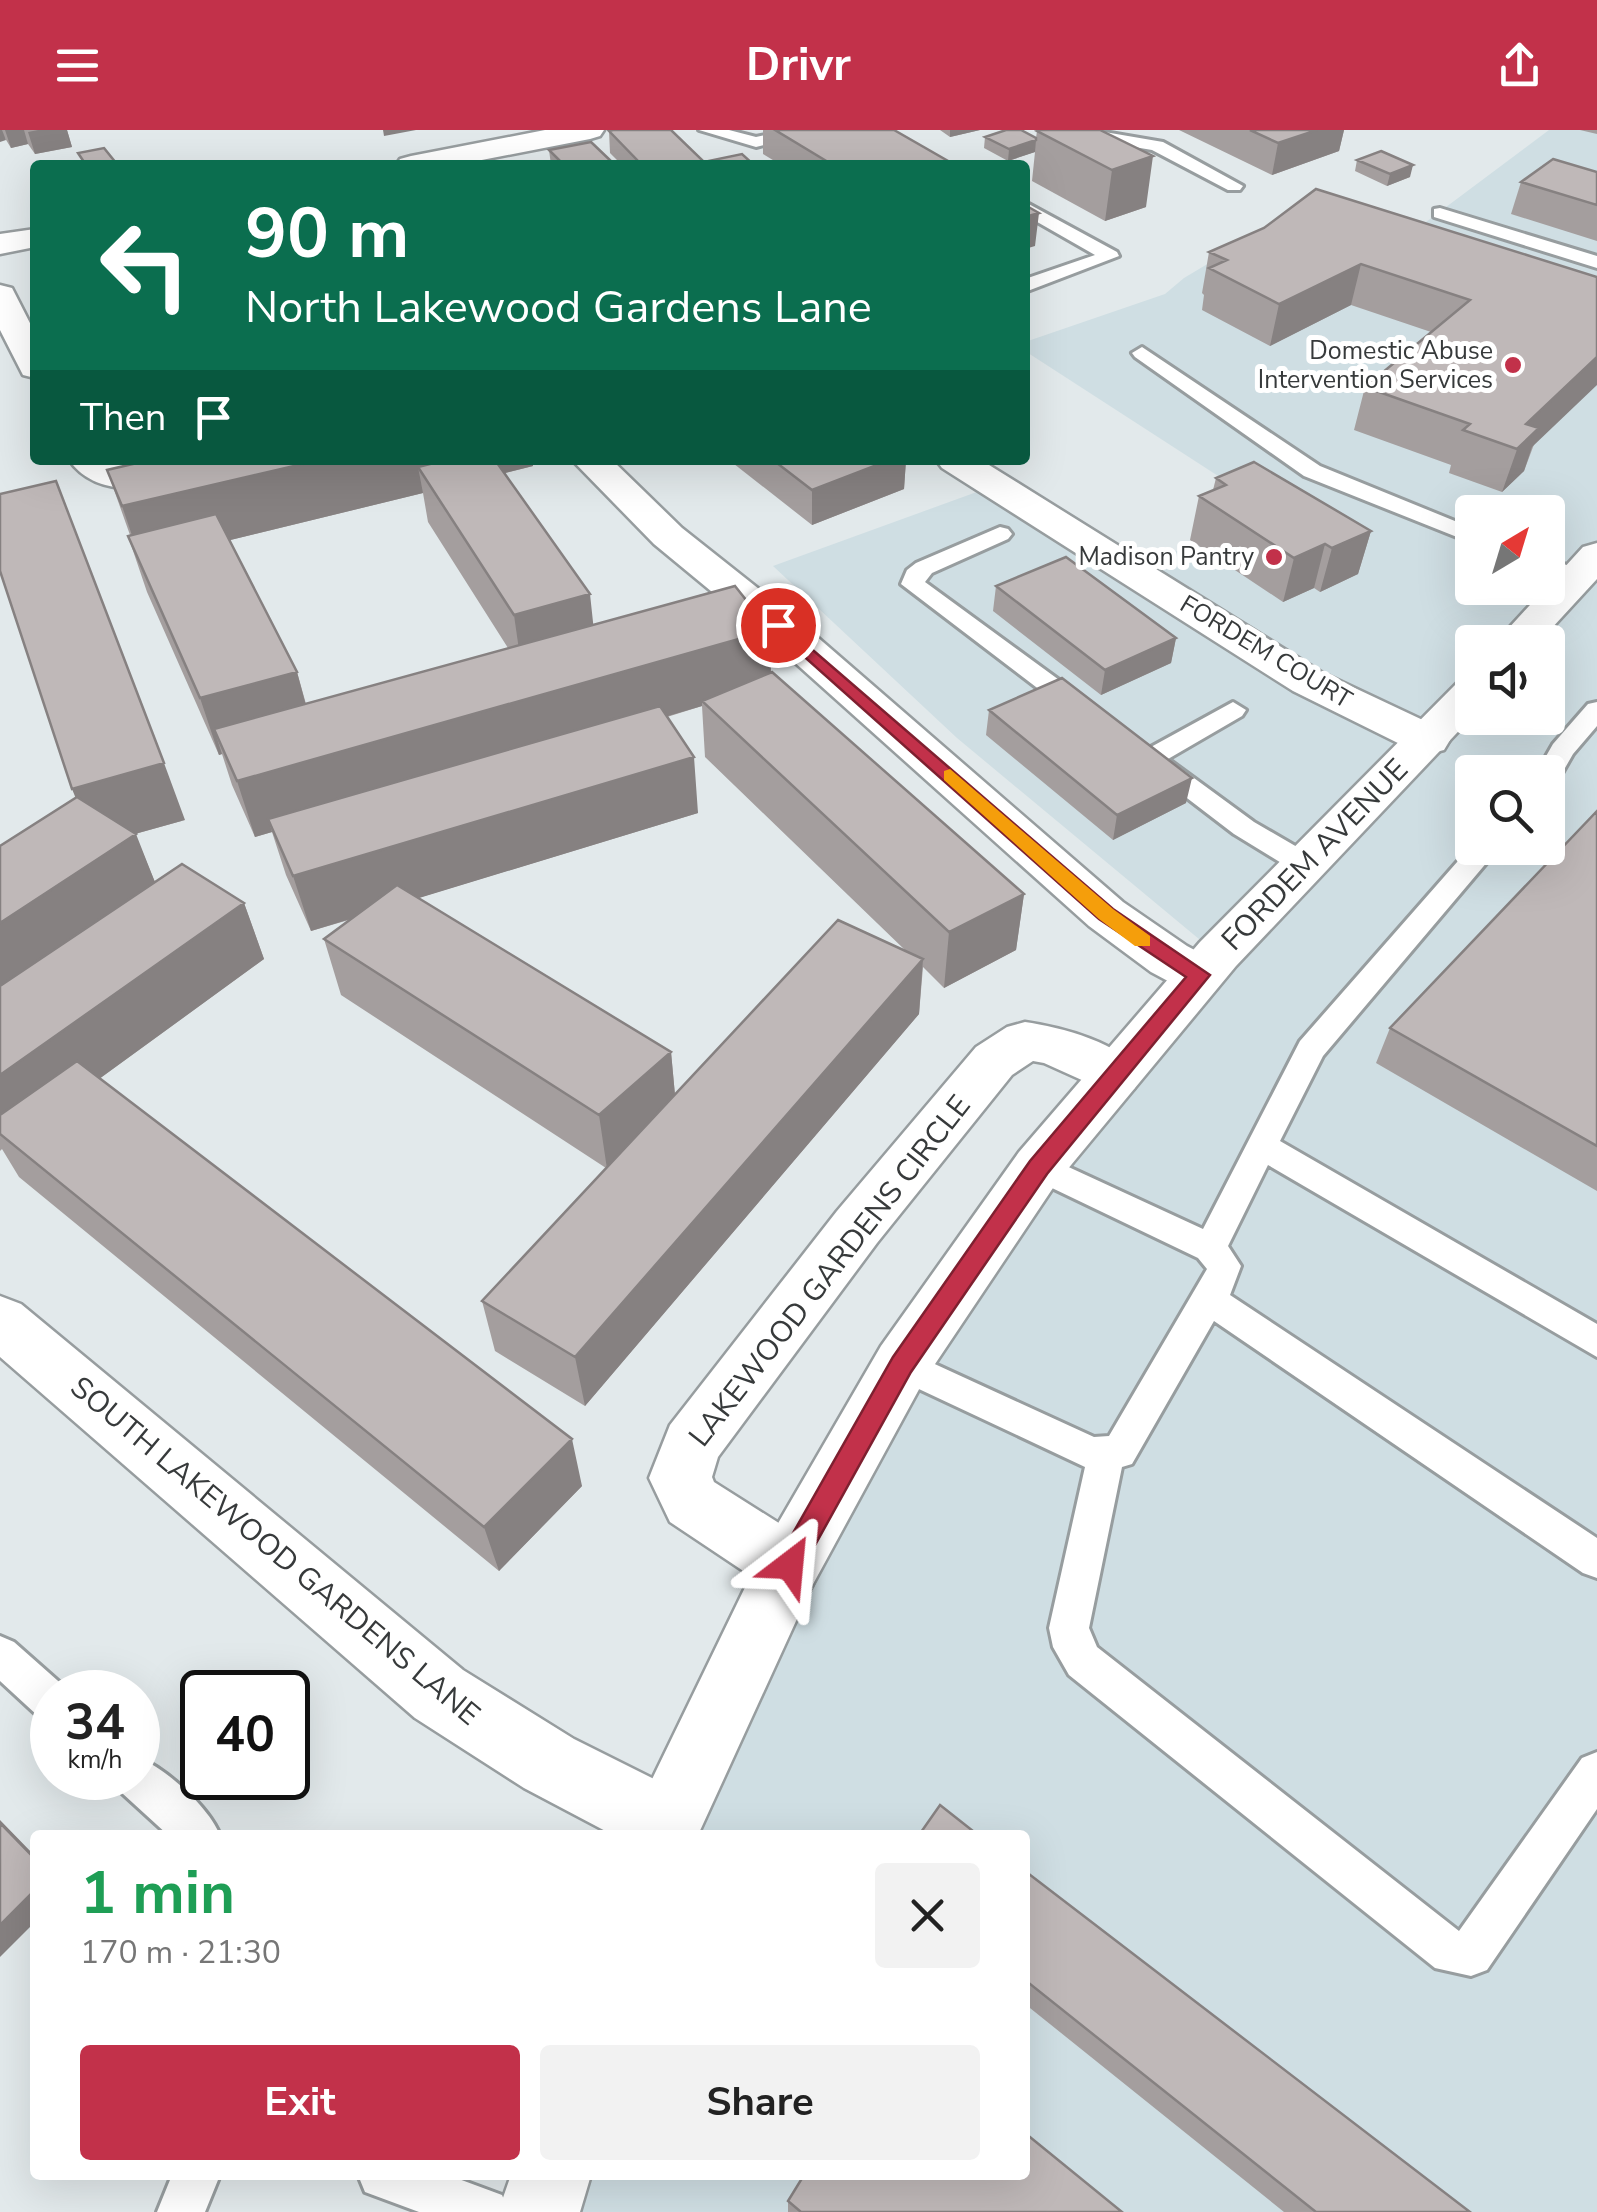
<!DOCTYPE html>
<html lang="en">
<head>
<meta charset="utf-8">
<style>
	body { margin:0; font-family:"Nunito Sans",sans-serif; background:#f2f2f2; color:#222; height:100vh; display:flex; flex-direction:column; font-size:38px; white-space:nowrap }
	* { box-sizing:border-box; margin:0 }
	p { font-size:32px; color:#767676 }
	.icon { flex:none; width:55px; height:55px; fill:none; stroke:currentColor; stroke-width:2; stroke-linecap:round; stroke-linejoin:round }
	.map { position:relative; flex:1; overflow:hidden }
	.drawer { position:absolute; left:30px; top:1700px; width:1000px; height:350px; display:flex; flex-direction:column; background:#fff; border-radius:10px; box-shadow:0 10px 40px #0002 }
	.drawer>* { flex:none }
	.hud { position:absolute; left:30px; top:30px; width:1000px; height:305px; border-radius:10px; box-shadow:0 10px 40px #0002; background:#0b6e4f; color:#fff; overflow:hidden }
	.needle { width:65px; rotate:38deg }
	.tools { position:absolute; left:1455px; top:365px; display:grid; gap:20px }
	.tools a { display:grid; place-items:center; width:110px; height:110px; border-radius:10px; background:#fff; box-shadow:0 10px 40px #0002; font-size:50px }
	.speed { position:absolute; left:30px; top:1540px; display:flex; gap:20px; font-size:50px; font-weight:700; text-align:center }
	.speed>* { display:grid; place-content:center; width:130px; height:130px; border-radius:50%; background:#fff; box-shadow:0 10px 40px #0002; line-height:1 }
	.speed small { font-size:25px; font-weight:400 }
	.speed .limit { border:5px solid #111; border-radius:15px; background:#fff; color:#111 }
	.pin { position:absolute; display:grid; place-items:center; width:85px; height:85px; color:#fff; margin:-42px; border:5px solid #fff; border-radius:50%; box-shadow:0 2px 10px #0007 }
	.me { position:absolute; width:110px; margin:-55px; rotate:29deg; stroke-linejoin:round; filter:drop-shadow(0 0 8px #0008) }
	.turn { display:flex; align-items:center; gap:35px; height:210px; padding:0 50px; font-size:45px }
	.turn .icon { width:130px; height:130px; stroke-width:2.5 }
	.turn b { display:block; font-size:70px; line-height:85px }
	.then { display:flex; align-items:center; height:95px; padding:0 50px; background:#0003; gap:20px; font-size:38px }
	.round { display:grid; place-items:center; flex:none; width:105px; height:105px; border-radius:10px; background:#f2f2f2 }
	.headline { display:flex; align-items:center; justify-content:space-between; height:170px; padding:0 50px }
	h1 { font-size:60px; font-weight:700; line-height:75px; color:#1e9e55 }
	.cta { display:flex; gap:20px; margin-top:auto; padding:20px 50px }
	.cta a { flex:1; height:115px; border-radius:10px; background:#c2314a; color:#fff; font-size:40px; font-weight:700; line-height:115px; text-align:center }
	.cta a+a { background:#f2f2f2; color:#222 }
	header { display:flex; justify-content:space-between; align-items:center; height:130px; padding:0 50px; background:#c2314a; color:#fff; font-size:45px; font-weight:700 }
	.map>svg:first-child { display:block }
	.built { fill:#cfdee3; fill-rule:evenodd }
	.lines { fill:none; stroke-linecap:round; stroke-linejoin:round }
	.lane-casing { stroke:#979d9f; stroke-width:6 }
	.street-casing { stroke:#979d9f; stroke-width:5 }
	.secondary-casing { stroke:#979d9f; stroke-width:5 }
	.lane { fill:#fff; fill-rule:evenodd }
	.street { fill:#fff; fill-rule:evenodd }
	.secondary { fill:#fff; fill-rule:evenodd }
	.wall { fill:#a49e9e; fill-rule:evenodd }
	.shaded-wall { fill:#868181 }
	.building { fill:#bfb8b8; stroke:#868181; stroke-width:2.5 }
	.route { fill:#c2314a; stroke:#7e2030; stroke-width:2.5 }
	.slow { fill:#f59e0b }
	.poi-dot { fill:#c2314a; stroke:#fff; stroke-width:4 }
	.labels { text-anchor:middle; dominant-baseline:central; stroke-width:10; stroke-linejoin:round; paint-order:stroke }
	.far-poi-label { font-size:25px; fill:#373a3b; stroke:#fff; text-anchor:end }
	.far-street-label { font-size:25px; fill:#373a3b; stroke:#fff }
	.street-label { font-size:30px; fill:#373a3b; stroke:#fff }
</style>
</head>
<body>
<header><svg class="icon" aria-label="menu" viewBox="0 0 24 24"><path d="M4 6h16M4 12h16M4 18h16"/></svg>Drivr<svg class="icon" aria-label="share" viewBox="0 0 24 24"><path d="M12 15V3M7 8l5-5 5 5M5 13v7h14v-7"/></svg></header>
<div class="map">
<svg width="1597" height="2082" viewBox="0 0 1597 2082">
	<rect width="100%" height="100%" fill="#e2e9eb"/>
	<!-- built -->
	<path class="built" d="M1549,0H1597V2082H539L551,2045H1025V1705H661L902,1234L1217,824L957,608L773,436L996,355L1127,438L1280,386L1025,221V212L1165,164L1184,148L1326,63L1426,92ZM1472,382H1548V458H1472ZM1472,512H1548V588H1472ZM1472,642H1548V718H1472Z"/>
	<g class="lines">
		<!-- lane casing -->
		<g class="lane-casing">
			<path id="lane" d="M699,0H729L756,7L788,0H821L756,17Z
				M1054,0H1093L1163,12L1243,56L1240,60H1228L1152,20L1063,5Z
				M1025,72L1117,122L1119,126L1025,162V149L1095,125L1025,85Z
				M1440,78L1597,126V138L1434,87V79Z
				M1142,217L1320,336L1472,398V413L1304,346L1135,227L1132,223Z
				M1000,397L1008,399L1012,404L1008,409L932,443L925,452L1092,574L1096,580L1092,586H1074L901,454L907,440L916,433Z
				M1548,428L1585,442L1589,447L1577,454L1548,443Z
				M1233,572L1246,580L1242,586L1168,629L1254,692L1316,728L1320,735L1316,742H1296L1234,704L1136,629L1140,623Z
				M1597,572V596L1573,624L1557,652L1548,654V642H1537L1553,614L1588,574Z
				M1472,715L1499,718L1323,926L1280,1011L1597,1194V1227L1268,1035L1228,1116L1241,1136L1230,1165L1597,1408V1448L1583,1443L1214,1191L1132,1334L1122,1337L1089,1498L1097,1517L1459,1801L1582,1628L1597,1622V1679L1487,1840L1471,1846L1435,1838L1069,1545L1053,1517L1049,1498L1085,1337L889,1245L884,1234L889,1223L902,1219L1094,1307L1109,1306L1207,1139L1198,1128L1027,1046L1022,1037L1027,1028L1038,1024L1049,1028L1203,1099L1300,911Z
				M0,1506L14,1512L66,1558L68,1562H52V1592L38,1586L0,1551Z
				M138,1627C166,1639 208,1676 220,1705H168L122,1663L116,1648H138Z
				M172,2045H220L205,2082H157Z
				M358,2045H448L502,2065L509,2082H419L365,2062Z"/>
		</g>
		<!-- street casing -->
		<g class="street-casing">
			<path id="street" d="M0,155L12,158L35,203V248L23,245L0,200Z
				M69,330H112L134,336L177,330H241L235,338C187,350 105,381 69,330Z
				M572,330H612L682,398L793,486L1123,772L1187,816L1217,832L1224,845L1217,858L1199,863L1181,858L1151,842L1089,796L763,504L654,414Z
				M936,330H981L1323,543L1444,600L1450,610L1444,620L1428,624L1412,620L1293,561L942,338Z
				M1025,892C1060,897 1124,913 1141,945L1134,959L1115,965L1044,933L1033,931L1012,945L877,1113L718,1327L712,1347L714,1352L812,1414L821,1435L812,1456L789,1465L766,1456L670,1392L649,1348L670,1295L837,1081L976,917L1007,897Z
				M0,1166L21,1174L463,1540L574,1609L690,1667L701,1692L695,1705H613L524,1658L415,1588L0,1227Z"/>
		</g>
		<!-- secondary casing -->
		<g class="secondary-casing">
			<path id="secondary" d="M545,0H604L600,6L590,9L456,35H396L400,29L411,26Z
				M35,99V117L0,124V104Z
				M1597,413V449L1539,512H1496L1583,417Z
				M1472,549V587L1236,836L1057,1052L923,1252L812,1456L698,1705H625L766,1414L881,1216L1019,1022L1200,812L1457,553Z
				M511,2045H591L580,2082H498Z"/>
		</g>
		<!-- lane -->
		<use href="#lane" class="lane"/>
		<!-- street -->
		<use href="#street" class="street"/>
		<!-- secondary -->
		<use href="#secondary" class="secondary"/>
	</g>
	<!-- wall -->
	<path class="wall" d="M0,0H67L72,17L35,24L28,14L11,18Z
		M763,0H894L955,35H781L763,24Z
		M940,0H980L950,7Z
		M1100,0L1146,77L1105,91L1032,51L1035,22L1008,31L984,18L985,7L1036,8L1037,1Z
		M1179,0H1344L1339,21L1272,45Z
		M1580,0H1597V4Z
		M609,1L704,32L754,35H622L610,23Z
		M549,20L614,34V35H551Z
		M1357,30L1410,47L1387,56L1355,41Z
		M1597,42V111L1511,84L1521,52Z
		M1209,122L1597,147L1524,341L1502,362L1449,343L1451,335L1354,300L1365,257L1431,202L1351,175L1270,216L1202,180L1204,165L1202,163Z
		M150,330H532L533,336L505,343L593,495L770,500L771,542L1024,764L1016,820L944,858L923,837L919,884L585,1276L495,1221L482,1171L606,1038L341,865L324,809L352,789L311,801L286,745L272,702L255,707L232,655L222,624L219,625L147,462L128,406L130,405L107,340ZM423,363L428,392L508,518L306,574L297,542L230,410ZM702,576L705,627L906,821L675,965L671,922L418,768L698,683L667,587Z
		M729,330H906L904,359L812,395Z
		M1216,348L1371,401L1358,444L1320,462L1314,458L1283,472L1190,410L1199,366L1213,360Z
		M996,456L1176,508L1171,533L1101,565L993,481Z
		M989,580L1186,673L1113,710L986,605Z
		M1597,681V1061L1376,933L1390,898Z
		M185,690L135,704L155,752L244,773L264,829L99,949L582,1356L499,1441L19,1047L2,1019L0,1021V716Z
		M1025,1741L1470,2082H1284L1025,1874Z
		M788,2071L1122,2082H788Z"/>
	<!-- shaded-wall -->
	<path class="shaded-wall" d="M0,0H2L6,10L0,12Z
		M5,0H24L28,14L11,18Z
		M38,0H67L72,17L35,24L28,2Z
		M383,0H416L384,6Z
		M950,0H980L950,7Z
		M1317,0H1344L1339,21L1272,45L1278,13Z
		M1036,10L1035,22L1008,31L1009,19Z
		M1153,26L1146,77L1105,91L1112,40Z
		M1413,35L1410,47L1387,56L1390,44Z
		M1039,83L1035,116L1025,119V87Z
		M1361,134L1351,175L1270,216L1279,174Z
		M1597,227V255L1532,317L1524,341L1502,362L1526,294Z
		M320,330H532L533,336L433,361L418,337L423,363L141,432L122,376Z
		M890,330H906L904,359L812,395V360Z
		M1371,401L1358,444L1320,462L1332,418Z
		M1325,414L1314,458L1283,472L1294,428Z
		M590,464L596,520L522,541L514,485Z
		M770,500L771,556L702,571V576L274,702L268,689L272,702L255,707L237,651Z
		M1176,508L1171,533L1101,565L1105,540Z
		M297,542L312,598L214,599L222,624L219,625L200,568Z
		M694,627L698,683L311,801L293,746Z
		M164,633L185,690L95,715L72,659Z
		M1192,648L1186,673L1113,710L1117,685Z
		M136,704L158,760L0,868V793Z
		M1024,764L1016,820L944,858L949,802Z
		M244,773L264,829L11,1013L0,1004V945Z
		M923,829L919,884L585,1276L575,1227Z
		M671,922L676,976L607,1039L599,985Z
		M572,1309L582,1356L499,1441L484,1397Z
		M0,1690L35,1726V1729L0,1693Z
		M35,1760V1792L0,1827V1795Z"/>
	<!-- building -->
	<path class="building" d="M613,0H671L704,32L742,24L754,35H642L609,1Z
		M775,0H894L955,35H833Z
		M1006,0H1021L1036,8V10L1009,19L985,7Z
		M1040,0H1100L1153,26L1112,40L1037,1Z
		M1250,0H1317L1278,13Z
		M591,12L614,34L607,35H564L549,20Z
		M104,18L116,33L105,35H86L78,23Z
		M1381,21L1413,35L1390,44L1357,30Z
		M1553,29L1597,42V75L1521,52Z
		M1316,59L1597,147V227L1526,294L1539,298L1517,319L1463,300L1470,294L1365,257L1470,170L1361,134L1279,174L1209,138L1227,130L1209,122L1264,98Z
		M1025,75L1039,83L1025,87Z
		M150,330H320L122,376L107,340Z
		M446,330H495L590,464L514,485L418,337Z
		M773,330H890L812,360Z
		M1254,332L1371,401L1332,418L1325,414L1294,428L1199,366L1226,355L1216,348Z
		M56,351L164,633L72,659L0,441V364Z
		M216,384L297,542L200,568L128,406Z
		M1066,427L1176,508L1105,540L996,456Z
		M735,456L770,500L237,651L214,599Z
		M772,542L1024,764L949,802L702,571Z
		M1062,548L1192,648L1117,685L989,580Z
		M660,576L694,627L293,746L268,689Z
		M77,667L136,704L0,793V716Z
		M1597,681V1016L1390,898Z
		M182,734L244,773L0,945V856Z
		M397,755L671,922L599,985L324,809Z
		M838,790L923,829L575,1227L482,1171Z
		M77,931L572,1309L484,1397L0,1004V985Z
		M940,1675L978,1705H919Z
		M0,1693L35,1729V1760L0,1795Z
		M1025,1741L1470,2082H1316L1025,1850Z
		M1025,2003L1122,2082H801L788,2071L804,2045H1025Z"/>
	<!-- route -->
	<path class="route" d="M778,490L1113,779L1210,845L1047,1044L911,1242L799,1444L790,1447L780,1444L776,1435L780,1426L893,1227L1030,1031L1186,847L1099,789L772,498L770,495Z"/>
	<!-- slow -->
	<path class="slow" d="M950,639L1113,779L1150,806V816H1135L1099,789L944,650V641Z"/>
	<!-- markers -->
	<g class="poi-dot">
		<circle cx="1513" cy="235" r="10"/>
		<circle cx="1274" cy="427" r="10"/>
	</g>
	<g class="labels">
		<!-- far-poi labels -->
		<g class="far-poi-label">
			<text x="1493" y="221">Domestic Abuse<tspan x="1493" dy="29">Intervention Services</tspan></text>
			<text x="1254" y="427">Madison Pantry</text>
		</g>
		<!-- far-street labels -->
		<g class="far-street-label">
			<text transform="translate(1266 522) rotate(31)">FORDEM COURT</text>
		</g>
		<!-- street labels -->
		<g class="street-label">
			<text transform="translate(1315 725) rotate(-46)">FORDEM AVENUE</text>
			<text transform="translate(830 1141) rotate(-52)">LAKEWOOD GARDENS CIRCLE</text>
			<text transform="translate(275 1421) rotate(40)">SOUTH LAKEWOOD GARDENS LANE</text>
		</g>
	</g>
</svg>
<div class="tools">
<a><svg class="needle" viewBox="-14 -14 28 28"><path d="M0-13l5 13h-10z" fill="#e53935"/><path d="M0 13l5-13h-10z" fill="#767676"/></svg></a>
<a><svg class="icon" aria-label="sound" viewBox="0 0 24 24"><path d="M4 9h4l5-4v14l-5-4H4zM17 9q2 3 0 6"/></svg></a>
<a><svg class="icon" aria-label="search" viewBox="0 0 24 24"><circle cx="10" cy="10" r="6"/><path d="M15 15l6 6"/></svg></a>
</div>
<div class="speed"><div>34<small>km/h</small></div><div class="limit">40</div></div>
<div class="pin" style="left:778px;top:495px;background:#d93025"><svg class="icon" aria-label="arrive" viewBox="0 0 24 24"><path d="M6 21V4h12l-3 4 3 4H6"/></svg></div>
<svg class="me" style="left:790px;top:1435px" viewBox="-20 -20 40 40"><path d="M0-17L14 15 0 8-14 15z" fill="#c2314a" stroke="#fff" stroke-width="4"/></svg>
<div class="hud">
<div class="turn"><svg class="icon" aria-label="left" viewBox="0 0 24 24"><path d="M17 20v-9H6M10 6l-5 5 5 5"/></svg><div><b>90 m</b>North Lakewood Gardens Lane</div></div>
<div class="then">Then<svg class="icon" aria-label="arrive" viewBox="0 0 24 24"><path d="M6 21V4h12l-3 4 3 4H6"/></svg></div>
</div>
<section class="drawer">
<div class="headline"><div><h1>1 min</h1><p>170 m · 21:30</p></div><a class="round"><svg class="icon" aria-label="close" viewBox="0 0 24 24"><path d="M6 6l12 12M18 6L6 18"/></svg></a></div>
<div class="cta"><a>Exit</a><a>Share</a></div>
</section>
</div>
</body>
</html>
